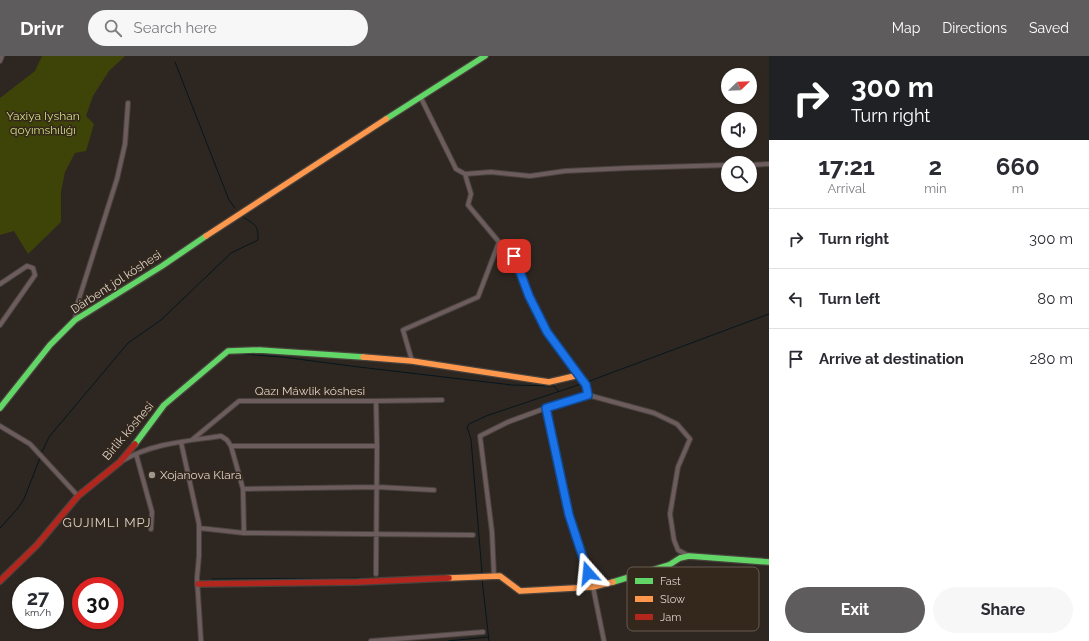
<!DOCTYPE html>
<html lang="en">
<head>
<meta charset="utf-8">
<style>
	body { margin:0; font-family:Raleway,sans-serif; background:#f7f7f7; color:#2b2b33; height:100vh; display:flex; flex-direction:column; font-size:15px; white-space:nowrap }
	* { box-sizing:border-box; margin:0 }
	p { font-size:13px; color:#7c7c81 }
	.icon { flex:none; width:22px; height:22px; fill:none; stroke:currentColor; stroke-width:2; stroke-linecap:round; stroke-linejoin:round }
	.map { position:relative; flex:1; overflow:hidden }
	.details { display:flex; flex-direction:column; background:#fff; width:320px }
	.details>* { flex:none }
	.guide { background:#202124; color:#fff; overflow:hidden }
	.needle { width:26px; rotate:67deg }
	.tools { position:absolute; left:721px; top:12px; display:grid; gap:8px }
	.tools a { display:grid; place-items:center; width:36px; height:36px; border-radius:50%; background:#fff; box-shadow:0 1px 3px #0004; font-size:20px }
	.speed { position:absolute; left:12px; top:521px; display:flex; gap:8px; font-size:20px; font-weight:700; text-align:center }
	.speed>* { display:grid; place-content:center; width:52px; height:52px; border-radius:50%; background:#fff; box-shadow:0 1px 3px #0004; line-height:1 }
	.speed small { font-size:10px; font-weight:400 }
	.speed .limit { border:6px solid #d22; background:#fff; color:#111 }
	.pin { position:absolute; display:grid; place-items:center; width:34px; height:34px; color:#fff; margin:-17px; border-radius:8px; box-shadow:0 2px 6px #0006 }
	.me { position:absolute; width:44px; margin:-22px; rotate:342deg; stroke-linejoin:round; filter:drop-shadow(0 0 3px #0008) }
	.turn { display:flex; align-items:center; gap:14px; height:84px; padding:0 16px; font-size:18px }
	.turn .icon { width:52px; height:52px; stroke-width:2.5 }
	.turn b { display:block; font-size:28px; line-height:34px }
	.eta { display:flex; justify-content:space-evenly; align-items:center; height:68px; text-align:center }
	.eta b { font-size:24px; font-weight:700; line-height:28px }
	.button { display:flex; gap:8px; margin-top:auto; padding:8px 16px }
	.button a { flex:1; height:46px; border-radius:24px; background:#5f5c5d; color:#fff; font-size:16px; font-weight:700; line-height:46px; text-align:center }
	.button a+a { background:#f7f7f7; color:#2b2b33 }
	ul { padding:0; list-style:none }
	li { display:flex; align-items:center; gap:12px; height:60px; padding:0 16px; border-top:1px solid #e1e1e2 }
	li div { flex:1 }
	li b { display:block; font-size:15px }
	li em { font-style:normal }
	header { display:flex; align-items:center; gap:24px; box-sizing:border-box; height:56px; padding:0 20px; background:#5f5c5d; color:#fff }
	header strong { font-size:19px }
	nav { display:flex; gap:22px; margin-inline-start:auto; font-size:14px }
	.search { width:280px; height:36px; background:#f7f7f7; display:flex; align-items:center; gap:10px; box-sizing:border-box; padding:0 14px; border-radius:22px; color:#7c7c81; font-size:15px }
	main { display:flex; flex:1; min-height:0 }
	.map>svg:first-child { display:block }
	.green { fill:#3e4308 }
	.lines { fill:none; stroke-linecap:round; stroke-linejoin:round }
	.stream { stroke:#04161e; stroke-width:1 }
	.street-casing { stroke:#49433d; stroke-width:6 }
	.fast-casing { stroke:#49433d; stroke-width:8 }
	.slow-casing { stroke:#49433d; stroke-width:8 }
	.jam-casing { stroke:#49433d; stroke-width:8 }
	.street { stroke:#6c5c5e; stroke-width:4 }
	.fast { stroke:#63d668; stroke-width:5.5 }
	.slow { stroke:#ff974d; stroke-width:5.5 }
	.jam { stroke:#b3261e; stroke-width:5.5 }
	.route-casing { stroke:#114b97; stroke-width:10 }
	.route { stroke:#1a73e8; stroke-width:7 }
	.poi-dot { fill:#9e9790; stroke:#34271b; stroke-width:1.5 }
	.labels { text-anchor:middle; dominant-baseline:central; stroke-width:3; stroke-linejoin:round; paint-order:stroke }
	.park-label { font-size:12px; fill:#d2df81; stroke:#34271b }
	.street-label { font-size:12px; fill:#dbd3cb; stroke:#34271b }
	.poi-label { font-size:12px; fill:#dbd3cb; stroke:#34271b; text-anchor:start }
	.neighbourhood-label { font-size:13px; letter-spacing:1px; fill:#dbd3cb; stroke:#34271b }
	.key { fill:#34271b; stroke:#665b50; stroke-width:1 }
	.key-label { font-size:11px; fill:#dbd3cb }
</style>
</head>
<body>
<header>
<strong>Drivr</strong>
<div class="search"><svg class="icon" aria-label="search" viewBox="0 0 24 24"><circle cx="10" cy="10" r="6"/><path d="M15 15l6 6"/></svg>Search here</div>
<nav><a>Map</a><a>Directions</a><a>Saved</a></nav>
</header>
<main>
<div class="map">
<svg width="769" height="585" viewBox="0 0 769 585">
	<rect width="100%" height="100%" fill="#2e2721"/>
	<!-- green -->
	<path class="green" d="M42,0H125L109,15L93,40L86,60L94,68L86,95L75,97L65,116L61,136V166L28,198L14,175L0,179V42L35,15Z"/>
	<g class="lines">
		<!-- stream -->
		<path class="stream" d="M175,6L229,144L235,152
			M242,298L282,301L359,311L512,329L554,330L559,336
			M587,326L769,258
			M42,396L49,381L128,287L161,264L231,197L258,184C258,168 255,169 243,161
			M0,472L18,452L24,443L40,402
			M482,517L471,383L467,371L469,368L486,360L581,328
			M403,521L482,517
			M212,523L386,522
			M482,523L489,585
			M448,585L488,581"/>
		<!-- street casing -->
		<g class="street-casing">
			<path id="street" d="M0,5L2,0
				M421,42L456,113L465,118L491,116L530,120L565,115L629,112L728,109
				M750,109L769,108
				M465,118L471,138L468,149L499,186L514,200L529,240L547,276L586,329L588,339
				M0,228L27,210L33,212L35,219L0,269
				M75,264L78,246L117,123L125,88L128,47
				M412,305L403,274L478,241L499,186
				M376,345L377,390L376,518
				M546,352L569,459L593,531L604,585
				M0,370L30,388L78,440
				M193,383L239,345H376L442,344
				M181,386L199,468V500L197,522L201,585
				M231,390L243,433L244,477
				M136,398L152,456L151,473
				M122,405C152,387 188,385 221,380L227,384L231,390H377
				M243,433L377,431L434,434
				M199,472L244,477L473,479
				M494,520L492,476L480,380L508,366L546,352L588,339L654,357L677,368L690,383L678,411L670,458L674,484L678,494L689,500
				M371,585L483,576"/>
		</g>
		<!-- fast casing -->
		<g class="fast-casing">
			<path id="fast" d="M386,63L485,0
				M0,352L50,289L75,264L162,210L206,180
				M135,388L164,349L228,295L259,294L363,301
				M613,526L669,509L680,502L689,500L769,506"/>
		</g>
		<!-- slow casing -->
		<g class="slow-casing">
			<path id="slow" d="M206,180L386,63
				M363,301L412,305L549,326L579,319
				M449,522L500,520L520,535L593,531L613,526"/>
		</g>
		<!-- jam casing -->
		<g class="jam-casing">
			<path id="jam" d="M0,525L37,489L78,440L120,406L135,388
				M198,528L358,526L449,522"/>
		</g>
		<!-- street -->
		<use href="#street" class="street"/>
		<!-- fast -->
		<use href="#fast" class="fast"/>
		<!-- slow -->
		<use href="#slow" class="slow"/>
		<!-- jam -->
		<use href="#jam" class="jam"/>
	</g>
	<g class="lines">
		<!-- route casing -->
		<g class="route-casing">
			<path id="route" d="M514,200L529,240L547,276L586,329L588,339L546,352L569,459L588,517"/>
		</g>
		<!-- route -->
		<use href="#route" class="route"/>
	</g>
	<!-- markers -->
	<circle class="poi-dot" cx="152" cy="419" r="4"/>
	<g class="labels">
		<!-- park labels -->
		<g class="park-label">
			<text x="43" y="60">Yaxiya Iyshan<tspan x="43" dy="14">qoyımshılıǵı</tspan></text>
		</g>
		<!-- street labels -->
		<g class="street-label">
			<text transform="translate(116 226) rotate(-33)">Dárbent jol kóshesi</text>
			<text x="310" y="335">Qazı Máwlik kóshesi</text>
			<text transform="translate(128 375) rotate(-50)">Birlik kóshesi</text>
		</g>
		<!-- poi labels -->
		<g class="poi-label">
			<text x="160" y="419">Xojanova Klara</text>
		</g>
		<!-- neighbourhood labels -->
		<g class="neighbourhood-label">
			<text x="107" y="466">GUJIMLI MPJ</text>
		</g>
	</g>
	<!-- legend -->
	<rect x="627" y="511" width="132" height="64" rx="6" class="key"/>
	<rect x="635" y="522" width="18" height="6" fill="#63d668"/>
	<rect x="635" y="540" width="18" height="6" fill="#ff974d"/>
	<rect x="635" y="558" width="18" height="6" fill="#b3261e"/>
	<g class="key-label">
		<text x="660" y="529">Fast</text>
		<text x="660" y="547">Slow</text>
		<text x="660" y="565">Jam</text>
	</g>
</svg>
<div class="tools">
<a><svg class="needle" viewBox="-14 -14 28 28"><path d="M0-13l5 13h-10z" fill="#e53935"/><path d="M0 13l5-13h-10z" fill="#7c7c81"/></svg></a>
<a><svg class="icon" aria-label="sound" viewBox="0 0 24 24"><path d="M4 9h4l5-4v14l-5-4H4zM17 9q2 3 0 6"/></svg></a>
<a><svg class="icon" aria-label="search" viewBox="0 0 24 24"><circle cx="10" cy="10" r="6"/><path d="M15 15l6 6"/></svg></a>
</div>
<div class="speed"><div>27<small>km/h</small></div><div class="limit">30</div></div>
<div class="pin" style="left:514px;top:200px;background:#d93025"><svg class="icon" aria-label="arrive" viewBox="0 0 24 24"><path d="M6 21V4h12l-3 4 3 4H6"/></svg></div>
<svg class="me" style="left:588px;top:517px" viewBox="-20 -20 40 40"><path d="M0-17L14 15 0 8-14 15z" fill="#1a73e8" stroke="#fff" stroke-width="4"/></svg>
</div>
<section class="details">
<div class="guide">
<div class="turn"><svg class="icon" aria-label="right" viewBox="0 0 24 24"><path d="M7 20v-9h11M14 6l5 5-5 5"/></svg><div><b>300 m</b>Turn right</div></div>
</div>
<div class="eta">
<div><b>17:21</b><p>Arrival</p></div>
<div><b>2</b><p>min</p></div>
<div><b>660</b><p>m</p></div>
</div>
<ul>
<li><svg class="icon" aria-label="right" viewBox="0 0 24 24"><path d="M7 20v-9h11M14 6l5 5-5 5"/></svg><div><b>Turn right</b></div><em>300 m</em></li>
<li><svg class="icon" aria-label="left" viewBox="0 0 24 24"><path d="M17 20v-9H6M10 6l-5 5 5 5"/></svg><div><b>Turn left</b></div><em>80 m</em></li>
<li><svg class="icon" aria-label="arrive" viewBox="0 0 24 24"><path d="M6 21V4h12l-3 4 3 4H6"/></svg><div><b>Arrive at destination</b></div><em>280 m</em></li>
</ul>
<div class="button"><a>Exit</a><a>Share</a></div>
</section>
</main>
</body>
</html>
